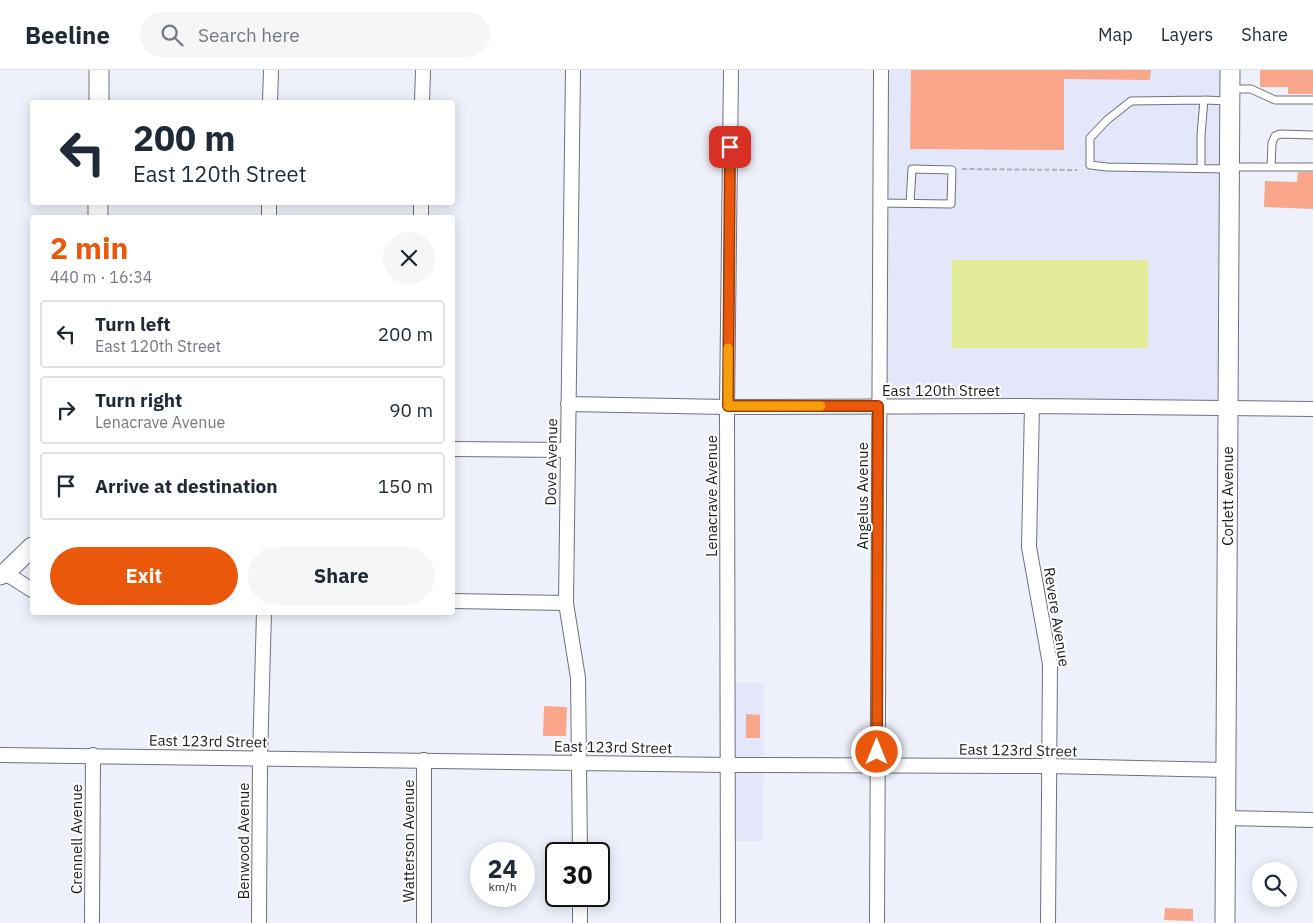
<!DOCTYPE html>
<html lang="en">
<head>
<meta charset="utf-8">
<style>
	body { margin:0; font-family:"IBM Plex Sans",sans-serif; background:#f6f6f7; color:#1f2937; height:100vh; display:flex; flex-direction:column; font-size:19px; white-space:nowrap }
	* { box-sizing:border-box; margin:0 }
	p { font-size:16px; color:#747a83 }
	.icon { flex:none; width:28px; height:28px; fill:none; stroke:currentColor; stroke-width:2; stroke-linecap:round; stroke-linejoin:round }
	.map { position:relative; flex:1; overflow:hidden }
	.drawer { position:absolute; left:30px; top:145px; width:425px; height:400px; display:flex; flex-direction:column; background:#fff; border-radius:5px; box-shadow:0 2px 12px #0003 }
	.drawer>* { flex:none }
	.banner { position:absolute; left:30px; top:30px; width:425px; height:105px; border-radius:5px; box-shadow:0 2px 12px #0003; background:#fff; color:#1f2937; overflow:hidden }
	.buttons { position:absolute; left:1252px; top:792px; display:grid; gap:10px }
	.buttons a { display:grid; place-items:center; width:45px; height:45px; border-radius:50%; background:#fff; box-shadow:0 2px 12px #0003; font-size:25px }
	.speed { position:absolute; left:470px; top:772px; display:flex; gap:10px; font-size:25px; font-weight:700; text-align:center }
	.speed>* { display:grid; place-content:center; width:65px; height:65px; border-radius:50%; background:#fff; box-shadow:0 2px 12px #0003; line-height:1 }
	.speed small { font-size:12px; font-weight:400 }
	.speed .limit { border:2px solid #111; border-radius:8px; background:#fff; color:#111 }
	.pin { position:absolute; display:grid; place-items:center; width:42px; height:42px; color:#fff; margin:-21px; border-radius:10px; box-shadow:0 2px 8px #0006 }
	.me { position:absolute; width:55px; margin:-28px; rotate:0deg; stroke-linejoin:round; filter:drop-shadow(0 0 4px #0008) }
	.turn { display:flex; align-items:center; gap:18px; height:105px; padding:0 20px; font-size:22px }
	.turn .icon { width:65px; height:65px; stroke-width:2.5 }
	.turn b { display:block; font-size:35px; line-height:42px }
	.round { display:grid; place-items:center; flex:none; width:52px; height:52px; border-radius:26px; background:#f6f6f7 }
	.summary { display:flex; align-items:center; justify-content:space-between; height:85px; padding:0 20px }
	h1 { font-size:30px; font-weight:800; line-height:38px; color:#ea580c }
	.primary-button { display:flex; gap:10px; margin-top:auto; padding:10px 20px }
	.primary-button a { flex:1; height:58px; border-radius:30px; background:#ea580c; color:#fff; font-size:20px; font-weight:800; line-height:58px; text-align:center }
	.primary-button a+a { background:#f6f6f7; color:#1f2937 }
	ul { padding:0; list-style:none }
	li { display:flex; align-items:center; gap:15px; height:68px; margin:0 10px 8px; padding:0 10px; border:2px solid #e0e1e3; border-radius:5px }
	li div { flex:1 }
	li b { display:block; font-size:19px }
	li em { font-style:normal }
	header { display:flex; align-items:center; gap:30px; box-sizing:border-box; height:70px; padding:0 25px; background:#fff; border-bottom:1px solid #e0e1e3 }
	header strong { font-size:24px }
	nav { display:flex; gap:28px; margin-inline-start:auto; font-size:18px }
	.search { width:350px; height:45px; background:#f6f6f7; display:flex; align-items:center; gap:12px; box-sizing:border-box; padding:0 18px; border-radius:28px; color:#747a83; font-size:19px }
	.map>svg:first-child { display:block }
	.built { fill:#e3e7f9 }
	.green { fill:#e3ec99 }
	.building { fill:#f9a68a }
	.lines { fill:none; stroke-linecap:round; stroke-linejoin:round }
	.lane-casing { stroke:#70727b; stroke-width:9 }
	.street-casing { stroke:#70727b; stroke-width:16 }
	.secondary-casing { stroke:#70727b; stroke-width:21 }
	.path { stroke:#afb1b9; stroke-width:2; stroke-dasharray:5 2.5; stroke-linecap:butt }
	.lane { stroke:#fff; stroke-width:7 }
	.street { stroke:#fff; stroke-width:14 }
	.secondary { stroke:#fff; stroke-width:19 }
	.route-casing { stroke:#983908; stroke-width:12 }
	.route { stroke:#ea580c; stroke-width:9 }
	.slow { stroke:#f59e0b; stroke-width:9 }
	.labels { text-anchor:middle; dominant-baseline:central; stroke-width:4; stroke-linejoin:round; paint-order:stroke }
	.street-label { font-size:15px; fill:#1c1d21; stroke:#fff }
</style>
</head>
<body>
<header>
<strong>Beeline</strong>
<div class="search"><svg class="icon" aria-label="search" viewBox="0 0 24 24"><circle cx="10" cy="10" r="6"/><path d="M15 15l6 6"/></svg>Search here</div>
<nav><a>Map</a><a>Layers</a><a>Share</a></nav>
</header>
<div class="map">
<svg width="1313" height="853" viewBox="0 0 1313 853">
	<rect width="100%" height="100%" fill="#eef1fb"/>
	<!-- built -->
	<path class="built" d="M881,0H1230L1228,339L878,336Z
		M728,613H764L763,771H728Z"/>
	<!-- green -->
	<path class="green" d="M952,190H1148V278H952Z"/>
	<!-- building -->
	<path class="building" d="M911,0H1151L1150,10L1064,9V80L910,79Z
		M1260,0H1313V24H1288V17H1260Z
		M1298,102H1313V139L1264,137L1265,111L1297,112Z
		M544,636L567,637L566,666H543Z
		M746,644L760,645V668H746Z
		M1165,838L1193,839V851L1164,850Z"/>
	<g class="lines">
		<!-- lane casing -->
		<g class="lane-casing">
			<path id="lane" d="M1230,19H1251L1275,30H1313
				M1204,30L1131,31L1107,50L1090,68V95L1107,97L1229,99
				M1229,97H1313
				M1271,97L1272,73L1275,66L1280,64L1313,65
				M1201,99V65L1204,30L1229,31
				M880,133L951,134L952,100L912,99L910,133"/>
		</g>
		<!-- street casing -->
		<g class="street-casing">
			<path id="street" d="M573,0L566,533L578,608L580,784
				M270,32L271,0
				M422,32L423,0
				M269,148V132
				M421,148V132
				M568,334L727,337L1032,336L1313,339
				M1032,336L1029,477L1050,594L1048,853
				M452,379L567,380
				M5,503L32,520
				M452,531L566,533
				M0,685L728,695L1050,696L1226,700
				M1225,748L1313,750
				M580,826V853
				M92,853L93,685
				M259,853L260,688L264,542
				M424,853V690
				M728,853L727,337L731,0
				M877,853L881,0"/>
		</g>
		<!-- secondary casing -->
		<g class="secondary-casing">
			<path id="secondary" d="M99,32V0
				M98,148V132
				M0,505L5,503L32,477
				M1225,853L1230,0"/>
		</g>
		<!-- path -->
		<path class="path" d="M962,99L1077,100"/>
		<!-- lane -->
		<use href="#lane" class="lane"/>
		<!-- street -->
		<use href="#street" class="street"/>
		<!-- secondary -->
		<use href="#secondary" class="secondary"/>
	</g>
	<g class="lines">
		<!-- route casing -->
		<g class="route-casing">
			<path id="route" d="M730,77L728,336H878L877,682"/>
		</g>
		<!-- route -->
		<use href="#route" class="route"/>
		<!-- slow -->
		<path class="slow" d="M728,278V336H821"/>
	</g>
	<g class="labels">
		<!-- street labels -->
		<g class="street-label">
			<text x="941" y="320">East 120th Street</text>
			<text transform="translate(551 392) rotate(-89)">Dove Avenue</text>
			<text transform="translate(711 426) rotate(-90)">Lenacrave Avenue</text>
			<text transform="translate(862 426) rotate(-90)">Angelus Avenue</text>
			<text transform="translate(1227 426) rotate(-90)">Corlett Avenue</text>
			<text transform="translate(1057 547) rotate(81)">Revere Avenue</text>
			<text transform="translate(208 671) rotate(1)">East 123rd Street</text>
			<text transform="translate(613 677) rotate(1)">East 123rd Street</text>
			<text transform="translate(1018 680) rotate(1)">East 123rd Street</text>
			<text transform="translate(76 769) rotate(-90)">Crennell Avenue</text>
			<text transform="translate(243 771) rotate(-90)">Benwood Avenue</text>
			<text transform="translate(408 771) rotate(-90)">Watterson Avenue</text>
		</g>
	</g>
</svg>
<div class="buttons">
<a><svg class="icon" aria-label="search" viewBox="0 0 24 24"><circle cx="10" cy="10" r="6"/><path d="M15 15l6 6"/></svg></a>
</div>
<div class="speed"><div>24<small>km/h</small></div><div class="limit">30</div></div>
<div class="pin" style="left:730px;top:77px;background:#d93025"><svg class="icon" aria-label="arrive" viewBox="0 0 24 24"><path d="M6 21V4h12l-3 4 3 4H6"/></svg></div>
<svg class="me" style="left:877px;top:682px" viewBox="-20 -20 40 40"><circle r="17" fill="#ea580c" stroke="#fff" stroke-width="3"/><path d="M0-11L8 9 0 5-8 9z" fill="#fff"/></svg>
<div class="banner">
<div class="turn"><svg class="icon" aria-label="left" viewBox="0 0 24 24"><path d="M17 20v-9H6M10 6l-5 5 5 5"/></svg><div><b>200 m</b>East 120th Street</div></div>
</div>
<section class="drawer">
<div class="summary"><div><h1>2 min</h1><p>440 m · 16:34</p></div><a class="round"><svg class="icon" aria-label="close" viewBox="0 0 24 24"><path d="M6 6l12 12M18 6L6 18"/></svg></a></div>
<ul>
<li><svg class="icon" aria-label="left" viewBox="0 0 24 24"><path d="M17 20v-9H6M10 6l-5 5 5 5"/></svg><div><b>Turn left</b><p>East 120th Street</p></div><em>200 m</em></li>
<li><svg class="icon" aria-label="right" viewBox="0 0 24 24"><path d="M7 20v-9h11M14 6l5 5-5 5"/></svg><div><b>Turn right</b><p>Lenacrave Avenue</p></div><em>90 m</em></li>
<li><svg class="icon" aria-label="arrive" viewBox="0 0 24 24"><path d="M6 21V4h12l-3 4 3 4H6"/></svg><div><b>Arrive at destination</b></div><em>150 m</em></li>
</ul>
<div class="primary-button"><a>Exit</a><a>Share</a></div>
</section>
</div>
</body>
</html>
